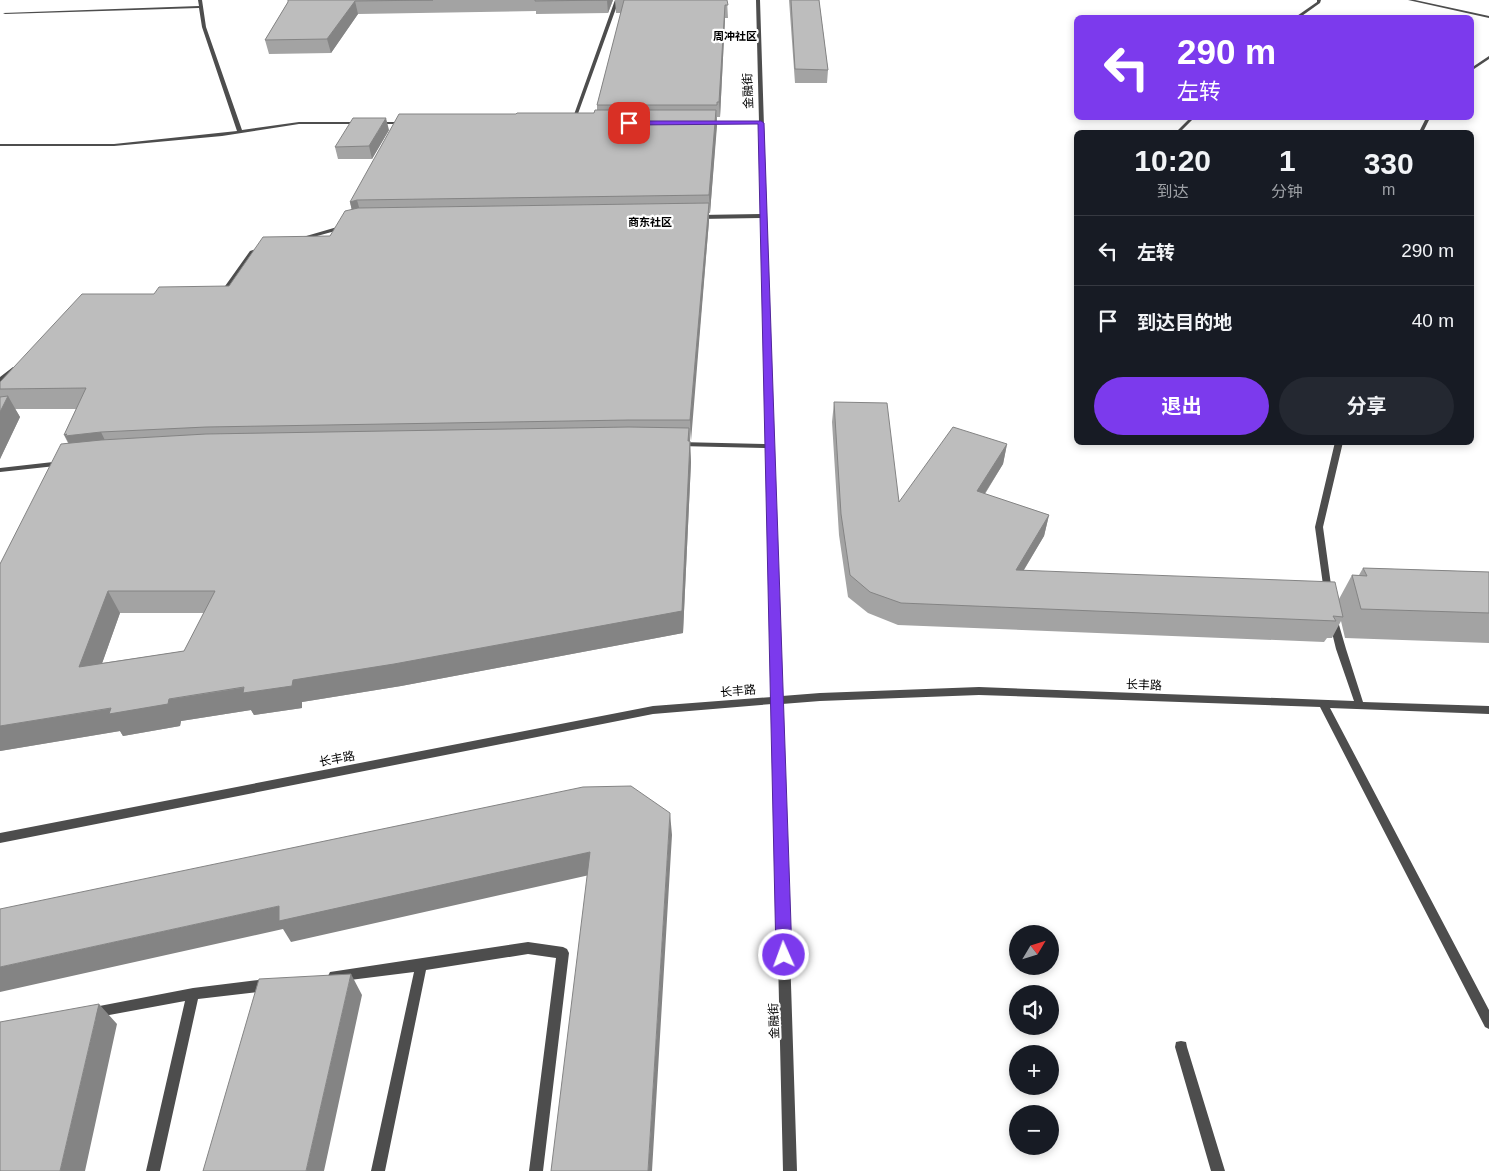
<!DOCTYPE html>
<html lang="zh">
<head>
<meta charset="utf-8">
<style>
	body { margin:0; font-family:Helvetica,"Noto Sans SC",sans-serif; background:#242831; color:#f1f3f6; height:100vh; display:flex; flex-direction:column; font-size:19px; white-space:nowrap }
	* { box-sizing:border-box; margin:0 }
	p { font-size:16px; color:#9ea1a6 }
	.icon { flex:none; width:28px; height:28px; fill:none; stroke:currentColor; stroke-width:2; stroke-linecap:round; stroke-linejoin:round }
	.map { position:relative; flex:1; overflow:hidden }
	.sheet { position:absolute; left:1074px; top:130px; width:400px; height:315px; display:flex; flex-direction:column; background:#171b24; border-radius:8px; box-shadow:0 2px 8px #0003 }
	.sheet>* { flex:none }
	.guide { position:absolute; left:1074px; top:15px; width:400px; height:105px; border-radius:8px; box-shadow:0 2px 8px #0003; background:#7c3aed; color:#fff; overflow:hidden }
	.needle { width:32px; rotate:52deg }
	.tools { position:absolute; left:1009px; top:925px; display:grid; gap:10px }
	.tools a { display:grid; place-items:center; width:50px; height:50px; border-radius:50%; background:#171b24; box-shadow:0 2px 8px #0003; font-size:25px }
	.pin { position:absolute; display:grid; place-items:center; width:42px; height:42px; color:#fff; margin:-21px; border-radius:10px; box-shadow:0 2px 8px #0006 }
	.me { position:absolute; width:55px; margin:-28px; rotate:358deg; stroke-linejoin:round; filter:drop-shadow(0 0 4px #0008) }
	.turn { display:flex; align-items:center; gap:18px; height:105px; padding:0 20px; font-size:22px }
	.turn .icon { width:65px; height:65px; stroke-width:2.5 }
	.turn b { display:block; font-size:35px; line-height:42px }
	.eta { display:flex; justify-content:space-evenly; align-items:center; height:85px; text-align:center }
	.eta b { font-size:30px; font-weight:700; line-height:35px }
	.button { display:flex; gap:10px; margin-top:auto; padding:10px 20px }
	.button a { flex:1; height:58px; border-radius:30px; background:#7c3aed; color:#fff; font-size:20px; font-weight:700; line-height:58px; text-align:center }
	.button a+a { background:#242831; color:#f1f3f6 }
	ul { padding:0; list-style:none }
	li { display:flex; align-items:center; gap:15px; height:70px; padding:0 20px; border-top:1px solid #363941 }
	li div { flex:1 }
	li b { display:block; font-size:19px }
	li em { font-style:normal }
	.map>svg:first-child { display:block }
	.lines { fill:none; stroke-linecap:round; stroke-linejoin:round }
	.minor { fill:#4d4d4d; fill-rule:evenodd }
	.wall { fill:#a3a3a3; fill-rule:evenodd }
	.shaded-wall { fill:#848484 }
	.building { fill:#bdbdbd; stroke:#848484; fill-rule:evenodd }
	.route { fill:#7c3aed; stroke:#51269a }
	.labels { text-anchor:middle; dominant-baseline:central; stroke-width:4.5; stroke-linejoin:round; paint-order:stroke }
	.far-neighbourhood-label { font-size:11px; font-weight:bold; fill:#000; stroke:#fff }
	.street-label { font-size:12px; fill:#000; stroke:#fff }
</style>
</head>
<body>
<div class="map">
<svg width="1489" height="1171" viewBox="0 0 1489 1171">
	<rect width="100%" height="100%" fill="#fff"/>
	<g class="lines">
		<!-- minor -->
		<path class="minor" d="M198,0H202L206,27L242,130L299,122H361L363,123V124H299L222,136L114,146H0V144H114L237,131L202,27L199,8L5,14L3,13L199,6Z
			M615,0H619L575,122L571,123Z
			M756,0H760L782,696L820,693L979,687L1354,701L1336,649L1329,620L1334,617L1337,618L1346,649L1363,702L1489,706V714L1330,708L1489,1010V1029L1485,1027L1320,707L979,695L820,701L782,704L797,1171H783L772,704L653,714L0,843V833L653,706L772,697L766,448L679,446L675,444L679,442L766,444L761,218L699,219L696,217L699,215L761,214L759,124H706L704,123L706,122H759Z
			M1317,0H1321L1320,3L1299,18H1294L1317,2Z
			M1408,0H1415L1489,16V18Z
			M1489,56V59L1471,71V68Z
			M1190,118H1194L1180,132H1176Z
			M1426,118H1430L1423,132H1419Z
			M376,122H406L408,123L406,124H374V123Z
			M344,225L347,227L346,228L299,241L296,239Z
			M262,247L265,249L264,250L254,253L223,297H219L218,296L250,251Z
			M13,367L15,368V370L0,383V377Z
			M1335,442H1343L1323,527L1332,592L1328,595L1324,592L1315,527Z
			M62,461H65L66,463L65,465L0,472V468Z
			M528,942L563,947L567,949L569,953L543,1171H529L556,958L528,954L426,970L385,1171H371L414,972L334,982L330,980L328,976L330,972Z
			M267,979L271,981L273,985L271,989L267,991L198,999L160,1171H146L185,1001L93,1018L89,1016L87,1012L89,1008L193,988Z
			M1181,1041L1186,1042L1187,1047L1225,1171H1211L1175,1047L1176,1042Z"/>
	</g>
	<!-- wall -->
	<path class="wall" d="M288,0H613L608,13L536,14V11L358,14L331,53L269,54L265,40L288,2Z
		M615,0H727L728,18H725L720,117H717V120L710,213H709V221L690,441L691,462L683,633L401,686L302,702V708L254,715L251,710L181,721L180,726L123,736L120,731L0,751V564L68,443L64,435L76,409H15L20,417L0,459V382L154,294L229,286L330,236L352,210L350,202L516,114L594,113L597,110V105L621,13H616ZM120,613H204L184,651L102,663Z
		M789,0H819L828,70L827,83H795Z
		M389,130L372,159H338L335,147Z
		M834,402L899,502L1007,444L1003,464L985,494L1049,515L1044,536L1024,570L1339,599L1352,575H1359L1363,568L1489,572V643L1345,638L1341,621L1332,638H1327L1324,642L898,625L868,613L848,597L839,535L832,422Z"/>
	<!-- shaded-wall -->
	<path class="shaded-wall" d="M607,0H613L608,13Z
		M355,1L358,14L331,53L327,39Z
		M725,5V18L720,117L719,102Z
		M716,110L717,126L710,213L709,195Z
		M386,118L389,130L372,159L369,146Z
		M357,200L362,218L354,220L350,202Z
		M709,203V221L691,441L690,420Z
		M8,396L20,417L0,459V412Z
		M689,428L691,462L683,633L401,686L302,702V708L254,715L251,710L181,721L180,726L123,736L120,731L0,751V726L293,680L688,441Z
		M101,432L111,453L76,457L65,436Z
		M1007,444L1003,464L973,512L977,491Z
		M1049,515L1044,536L1011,591L1016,570Z
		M108,591L120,613L93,689L79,667Z
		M670,813L672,835L652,1171H648Z
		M590,852L594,874L291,942L283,929L0,992V967L279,906Z
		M351,974L362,995L324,1171H306Z
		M99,1004L117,1024L85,1171H60Z"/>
	<!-- building -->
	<path class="building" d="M288,0H433L355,1L327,39L265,40L288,2Z
		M535,0H607L535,1Z
		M624,0H727L728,5H725L719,102H717V105H597Z
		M791,0H819L828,70L795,69Z
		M595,110H716L709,195L357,200L350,202L399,114H516L517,113H594Z
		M353,118H386L369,146L335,147Z
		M709,203L690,420H629L206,427L101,432L65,436L67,434L64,435L86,388L0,389V382L82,294H154L159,287L229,286L263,237L330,236L345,211L358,208Z
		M8,396L0,412V397Z
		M834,402L887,403L899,502L953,427L1007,444L977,491L1049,515L1016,570L1335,582L1343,617L1333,616L1336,621L901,603L870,592L850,575L841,514Z
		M629,427L689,428L688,441H690L682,611L394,664L293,680L292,686L243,693L244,687L169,699L168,704L109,714L111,708L0,726V564L61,444L101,440L206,434ZM108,591H215L184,651L79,667Z
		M1363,568L1489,572V613L1361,609L1352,575L1367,576Z
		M631,786L670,813L648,1171H551L590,852L279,921V906L0,967V909L583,787Z
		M351,974L306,1171H203L259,979Z
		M99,1004L60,1171H0V1022Z"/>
	<!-- route -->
	<path class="route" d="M627,121H761L764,123L792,955L790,960L784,962L779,960L776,955L758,124L629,125Z"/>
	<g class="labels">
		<!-- far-neighbourhood labels -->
		<g class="far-neighbourhood-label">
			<text x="735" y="36">周冲社区</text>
			<text x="650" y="222">商东社区</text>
		</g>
		<!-- street labels -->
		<g class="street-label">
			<text transform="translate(748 91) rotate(-92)">金融街</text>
			<text transform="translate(1144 685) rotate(2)">长丰路</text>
			<text transform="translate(738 691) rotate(-5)">长丰路</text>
			<text transform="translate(337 759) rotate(-11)">长丰路</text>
			<text transform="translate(774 1021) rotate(-92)">金融街</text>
		</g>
	</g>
</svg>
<div class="tools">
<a><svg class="needle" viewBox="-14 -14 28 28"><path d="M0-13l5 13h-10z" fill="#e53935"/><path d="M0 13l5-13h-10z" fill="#9ea1a6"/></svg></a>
<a><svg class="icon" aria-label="sound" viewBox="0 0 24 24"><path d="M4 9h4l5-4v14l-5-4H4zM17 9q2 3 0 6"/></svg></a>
<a>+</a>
<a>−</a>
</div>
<div class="pin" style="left:629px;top:123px;background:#d93025"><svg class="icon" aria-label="arrive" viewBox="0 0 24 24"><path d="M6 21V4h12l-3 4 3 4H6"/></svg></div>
<svg class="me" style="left:784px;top:955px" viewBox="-20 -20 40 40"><circle r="17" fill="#7c3aed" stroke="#fff" stroke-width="3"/><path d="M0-11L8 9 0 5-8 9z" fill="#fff"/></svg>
<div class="guide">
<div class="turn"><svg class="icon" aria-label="left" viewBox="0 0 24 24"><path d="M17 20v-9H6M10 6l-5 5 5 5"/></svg><div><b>290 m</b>左转</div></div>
</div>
<section class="sheet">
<div class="eta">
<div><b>10:20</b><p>到达</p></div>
<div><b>1</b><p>分钟</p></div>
<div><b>330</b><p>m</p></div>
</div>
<ul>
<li><svg class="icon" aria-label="left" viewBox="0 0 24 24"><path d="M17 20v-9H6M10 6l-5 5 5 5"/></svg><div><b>左转</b></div><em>290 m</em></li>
<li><svg class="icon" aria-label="arrive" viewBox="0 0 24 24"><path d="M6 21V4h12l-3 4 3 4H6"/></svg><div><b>到达目的地</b></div><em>40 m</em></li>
</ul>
<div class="button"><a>退出</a><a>分享</a></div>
</section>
</div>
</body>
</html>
